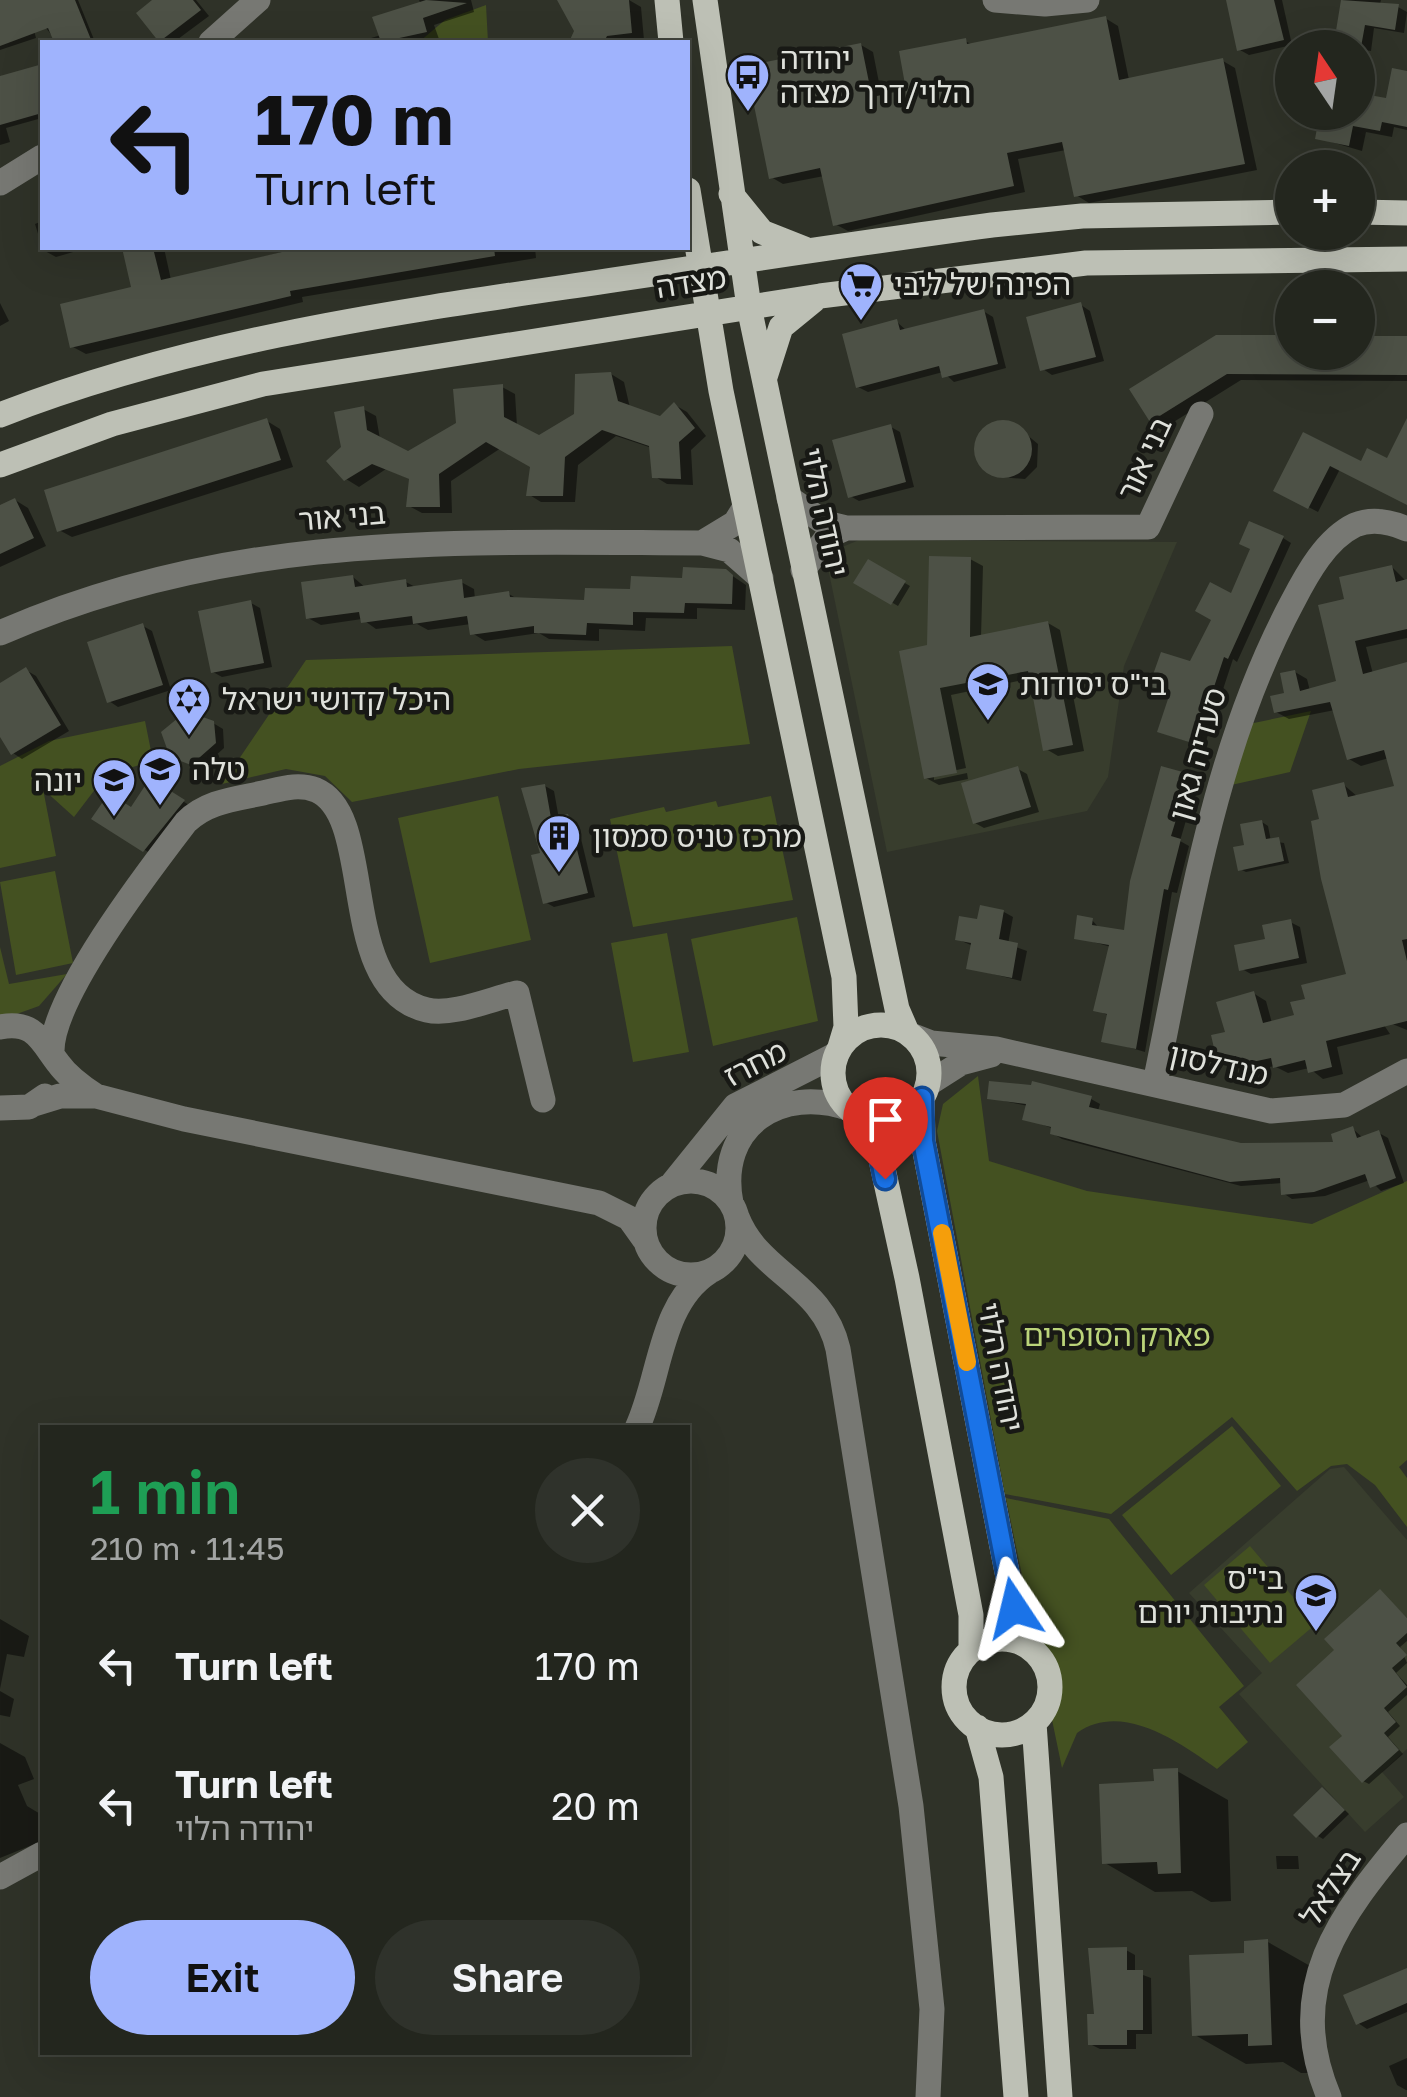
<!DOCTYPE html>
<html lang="en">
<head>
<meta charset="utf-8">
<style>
	body { margin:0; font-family:"Golos Text","Noto Sans Hebrew",sans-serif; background:#2f322b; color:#f1f3f6; height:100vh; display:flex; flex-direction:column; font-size:38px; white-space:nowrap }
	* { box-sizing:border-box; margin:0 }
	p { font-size:32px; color:#a3a5a4 }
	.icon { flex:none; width:55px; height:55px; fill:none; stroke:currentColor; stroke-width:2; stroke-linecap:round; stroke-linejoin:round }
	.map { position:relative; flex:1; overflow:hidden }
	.panel { position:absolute; left:40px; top:1425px; width:650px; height:630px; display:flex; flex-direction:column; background:#23261e; border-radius:0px; box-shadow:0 10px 40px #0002,0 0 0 2px #40433c }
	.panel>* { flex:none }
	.banner { position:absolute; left:40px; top:40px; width:650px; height:210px; border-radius:0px; box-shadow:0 10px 40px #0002,0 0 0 2px #40433c; background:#9fb3fd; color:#111; overflow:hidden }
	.needle { width:65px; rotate:347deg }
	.controls { position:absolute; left:1275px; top:30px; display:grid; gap:20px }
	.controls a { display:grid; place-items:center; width:100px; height:100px; border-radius:50%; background:#23261e; box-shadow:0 10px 40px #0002,0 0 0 2px #40433c; font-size:50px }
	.pin { position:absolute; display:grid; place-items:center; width:85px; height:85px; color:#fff; margin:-102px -42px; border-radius:50% 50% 50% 0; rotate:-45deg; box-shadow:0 0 10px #0007 }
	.pin .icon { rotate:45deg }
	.me { position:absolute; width:110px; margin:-55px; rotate:350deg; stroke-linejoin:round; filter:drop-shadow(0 0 8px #0008) }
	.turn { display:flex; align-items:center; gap:35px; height:210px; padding:0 50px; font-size:45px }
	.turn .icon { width:130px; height:130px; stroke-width:2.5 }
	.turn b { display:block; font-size:70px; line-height:85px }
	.round { display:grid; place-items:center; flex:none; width:105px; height:105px; border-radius:52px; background:#2f322b }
	.headline { display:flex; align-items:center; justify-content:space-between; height:170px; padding:0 50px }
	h1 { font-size:60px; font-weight:600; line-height:75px; color:#1e9e55 }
	.cta { display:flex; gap:20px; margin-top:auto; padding:20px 50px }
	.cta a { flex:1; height:115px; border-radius:60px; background:#9fb3fd; color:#111; font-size:40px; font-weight:600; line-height:115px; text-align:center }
	.cta a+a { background:#2f322b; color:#f1f3f6 }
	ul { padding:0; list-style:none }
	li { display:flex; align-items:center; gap:30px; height:140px; padding:0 50px }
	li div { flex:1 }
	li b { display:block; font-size:38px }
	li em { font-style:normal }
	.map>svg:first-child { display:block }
	.built { fill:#383d2d }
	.green { fill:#445121 }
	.shadow { fill:#0007 }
	.building { fill:#4d5146 }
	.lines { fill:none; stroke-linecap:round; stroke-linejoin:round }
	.minor { stroke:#777873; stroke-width:25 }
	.major { stroke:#bdc0b5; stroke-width:25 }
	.route-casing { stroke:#114b97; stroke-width:25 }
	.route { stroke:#1a73e8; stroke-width:18 }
	.slow { stroke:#f59e0b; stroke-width:18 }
	.labels { text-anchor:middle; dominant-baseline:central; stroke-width:9; stroke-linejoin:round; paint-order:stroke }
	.poi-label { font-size:30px; fill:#dfe1db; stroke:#181915; text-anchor:start }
	.street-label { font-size:30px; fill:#dfe1db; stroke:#181915 }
	.park-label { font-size:30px; fill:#bbd47a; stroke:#181915 }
</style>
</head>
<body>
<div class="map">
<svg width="1407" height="2097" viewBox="0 0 1407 2097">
	<rect width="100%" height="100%" fill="#2f3228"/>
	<!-- built -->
	<path class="built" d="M859,540L1177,542L1124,666L1108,777L1087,811L887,852L828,568L840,548Z
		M1344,1467L1407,1540V1749L1382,1772L1404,1797L1365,1832L1239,1694L1262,1673L1189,1593L1330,1469Z"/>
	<!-- green -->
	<path class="green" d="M486,5L488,42H419L445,20Z
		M732,646L750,744L519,769L352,802L325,776L286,769L222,784L306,660Z
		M1311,711L1290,772L1231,785L1249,724Z
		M145,721L153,761L106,775L74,817L43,789L56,856L0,868V766L49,741Z
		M498,796L531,940L430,963L398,818Z
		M771,796L793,900L633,927L610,819L664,807L666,812L716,801L718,807Z
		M55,871L73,963L16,975L0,882Z
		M797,917L818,1021L713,1046L691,939Z
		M667,933L689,1052L633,1062L611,943Z
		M0,947L9,984L67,974L39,1006L0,1020Z
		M978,1076L989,1161L1087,1191L1312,1224L1407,1181V1460L1399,1467L1407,1478V1527L1375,1485L1347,1464L1331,1466L1297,1491L1232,1417L1111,1514L1005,1494L937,1131L943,1104Z
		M1232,1426L1281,1486L1171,1575L1122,1515Z
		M1006,1498L1109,1519L1244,1686L1219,1707L1248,1742L1217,1769C1179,1742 1122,1701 1077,1733L1062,1768Z
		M1250,1546L1316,1624L1270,1663L1204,1585Z"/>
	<!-- shadow -->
	<path class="shadow" d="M8,0H26L36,38L0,50V3Z
		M39,0H78L95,42H57L46,28Z
		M156,0H196L209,16L174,42H164Z
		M419,0H471L474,12L434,25L439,39L427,42H358L381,35L421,4Z
		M560,0H629L641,7L644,40L572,42L577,31Z
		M1233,0H1282L1292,45L1249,55L1240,50Z
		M1343,0H1381L1380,4L1398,7L1407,12L1404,33L1374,28L1371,51L1346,47L1337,42Z
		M1105,18L1118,26L1129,80L1223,61L1235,68L1257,170L1089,203L1076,195L1066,150L1018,159L1025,192L848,231L835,224L824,176L783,184L771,177L861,45L873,52L882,98L909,92L965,41L973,45Z
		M39,68L42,70V118L6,128L10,142L0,145V98Z
		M1407,74V130L1394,127L1392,137L1366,132L1362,151L1318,138L1358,112V87L1365,91L1364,96L1388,101Z
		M42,221V248H87L56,257L43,250L35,224Z
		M125,248H164L171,280L298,248H535L536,258L302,297L303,302L86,354L73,347L134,289Z
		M0,303L9,321L0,326Z
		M1081,305L1090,311L1104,361L1052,375L1043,369Z
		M983,311L993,317L1006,368L954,382L943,372L868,392L858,387L897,322L907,331Z
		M1216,337L1292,338V352H1358V338H1407V381L1241,380L1164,428L1151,420Z
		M611,374L624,382L630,408L661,419L675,405L687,412L706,436L691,450L693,485L667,484L654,476L652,448L616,436L578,465L575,502H541L528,494L533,466L501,448L451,481L452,513H422L409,506L412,480L386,469L359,487L346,479L343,448L363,409L376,416L380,439L408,454L459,425L502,387L515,394L517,426L539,438L577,415Z
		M267,421L280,429L293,467L72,537L59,530Z
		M1407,423V503L1340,469L1318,512L1276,490L1305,435L1362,464L1388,461Z
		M994,424L1015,425L1038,444L1037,467L1025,479L999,477L978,457L980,435Z
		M891,427L900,432L914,487L859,501L850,496Z
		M15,500L28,508L46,546L0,567V507Z
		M1283,538L1291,543L1237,662L1233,659L1204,747L1168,735L1192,664L1233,596L1253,549Z
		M970,559L983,566L981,637L1048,623L1060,630L1084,751L1058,756L1046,749L1032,678L951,695L966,768L934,775V780L967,773L968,779L939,785L926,778L930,647Z
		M869,562L910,586L898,606L857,582Z
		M1392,567L1407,582V638L1366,647L1373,674L1407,664V1030L1380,1019L1390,1034L1337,1047L1343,1074L1323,1079L1309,1068L1288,1073L1274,1066L1253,1071L1241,1064L1232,1066L1220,1059L1228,1034L1253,993L1266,1001L1272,1023L1297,1017L1350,975L1322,821L1344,785L1358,797L1397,788L1389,758L1361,766L1349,759L1335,710L1289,719L1276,712L1295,672L1307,679L1310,691L1339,683L1347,601Z
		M725,571L746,585L745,610L697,608V619L646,618L645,631L599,629V641L549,639L539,633L485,641L472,633L471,624L428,630L417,624L376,629L362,619L321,625L308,618L353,577L366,588L406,582L417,588L461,582L474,589L475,599L509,594L519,600L587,602Z
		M251,603L260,608L272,667L222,677L213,672Z
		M143,626L152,631L171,690L118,707L109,701Z
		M26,670L36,676L69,731L22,759L13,753L0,733V686Z
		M213,723L223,729L224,748L202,768L182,761Z
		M1018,769L1027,774L1039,812L984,828L975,823Z
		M1187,776L1196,786L1180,841L1189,846L1177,893L1172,892L1145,1052L1104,1040L1110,1016L1096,1010L1111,947L1076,937L1092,920L1100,929L1126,933Z
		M151,781L192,807L153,855L95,819L131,809Z
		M545,786L554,791L559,819L568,817L577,822L595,897L554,907L545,902Z
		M1262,822L1268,826L1271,841L1284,843L1289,863L1246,872L1240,869L1247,847Z
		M1004,912L1013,917L1008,944L1027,951L1021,981L969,968L973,946L957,939Z
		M1290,922L1300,927L1307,963L1251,974L1242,969Z
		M990,1098L1091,1099L1100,1104L1098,1111L1241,1146L1337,1144L1353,1129L1363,1138L1379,1133L1388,1138L1404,1183L1381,1191L1370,1180L1325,1196L1292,1199L1283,1193L1282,1183L1241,1186L1062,1139L1052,1133L1054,1129L1025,1118L1028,1106Z
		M1381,1592L1407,1618V1641L1400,1647L1407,1663L1396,1673L1407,1685V1695L1388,1712L1400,1726L1388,1737L1403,1754L1369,1784L1363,1781L1346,1736L1338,1651Z
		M0,1619L29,1636L24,1657L7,1654L0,1689Z
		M0,1691L14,1699L10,1717L0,1715Z
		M0,1743L25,1757L34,1779L18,1785L27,1806L42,1815V1841L0,1858Z
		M1177,1771L1228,1800L1231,1901L1211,1902L1192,1891L1155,1892L1105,1863L1157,1784Z
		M1328,1794L1349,1814L1323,1839L1318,1836Z
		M1276,1856H1298L1299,1869H1277Z
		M1268,1942L1319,1971L1322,2073H1301L1283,2062L1246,2064L1195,2035L1247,1955Z
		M1126,1950L1135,1955V1972L1151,1978L1152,2034H1136V2049H1100L1090,2044Z
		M1407,1971V2012L1367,2029L1358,2023Z
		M1407,2058V2090H1406L1397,2085L1389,2066Z"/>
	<!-- building -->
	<path class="building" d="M0,0H75L92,42H54L48,28L0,46Z
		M152,0H193L201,10L159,42L136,13Z
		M426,0L467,3L423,18L427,32L381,42L372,17Z
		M557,0H629L632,33L607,36L604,42H569L574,31Z
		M1226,0H1274L1284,40L1237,51Z
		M1341,0L1399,4L1395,30L1365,25L1361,47L1334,43Z
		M1106,16L1119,80L1223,58L1245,164L1074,197L1062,142L1007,153L1014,186L833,226L820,168L769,179L746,66L861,43L872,97L906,90L899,51L966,38L967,44Z
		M39,65L42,113L0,125V76Z
		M1392,68L1407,71V127L1382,122L1380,131L1353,126L1349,146L1315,139L1320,112H1358V93L1386,98Z
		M122,248H153L161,280L299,248H494L495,256L290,291L291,296L70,348L60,304L131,287Z
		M1081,302L1096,357L1040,371L1026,317Z
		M984,309L998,364L942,378L939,366L856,388L842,334L897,319L900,330Z
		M1216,335H1292V352H1358V336H1407V375L1227,374L1150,422L1129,389Z
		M611,372L618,401L660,416L674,402L695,428L679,442L681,479L652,478L649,446L602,430L565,457L563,496H526L530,467L486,442L439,474L440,507H406L409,479L372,464L344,481L326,461L341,447L334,412L364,406L367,430L408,451L456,423L453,389L503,384L504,417L539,435L574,414L575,374Z
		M267,418L281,460L57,532L44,490Z
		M1407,418V505L1330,466L1308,509L1273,491L1303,432L1361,461L1367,448L1387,458Z
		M974 449a29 29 0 1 1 58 0a29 29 0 1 1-58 0Z
		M891,424L906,482L848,498L832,440Z
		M15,498L34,538L0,554V505Z
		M1249,521L1284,536L1228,659L1224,657L1195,744L1157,732L1170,693L1149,686L1161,652L1190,661L1211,620L1195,611L1210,582L1231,593L1250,549L1239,544Z
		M929,556L971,557L970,637L1048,621L1073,745L1043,751L1028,671L940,688L957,773L924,779L899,651L927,645Z
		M868,559L906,581L891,605L853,583Z
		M1392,565L1396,582L1407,579V629L1355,641L1363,674L1407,662V939L1402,940L1407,961V1021L1326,1041L1332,1067L1308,1073L1305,1060L1273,1068L1271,1058L1238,1065L1236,1056L1217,1061L1211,1035L1225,1032L1216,1002L1254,991L1263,1023L1294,1015L1290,1002L1305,999L1301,985L1346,974L1321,879L1311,821L1319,819L1312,790L1344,782L1348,797L1394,786L1384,750L1347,760L1330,702L1274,713L1270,696L1284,693L1280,673L1295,670L1300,691L1336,681L1318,605L1344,599L1339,577Z
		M683,567L726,569L733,575L732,604L685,603L684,613L633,612V625L587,623L586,635L534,633V626L470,635L467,616L413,624L412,616L361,623L359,612L306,619L301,582L353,575L355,587L406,579L407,587L462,579L464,598L509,591L510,597L584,600L585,588L630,589L631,576L682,578Z
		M251,600L264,663L211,673L198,611Z
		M143,623L163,685L107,703L87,642Z
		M26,667L61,725L11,755L0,737V683Z
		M197,715L214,721L216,743L191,765L170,757L161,732L178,718Z
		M1018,766L1031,807L973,824L961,783Z
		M1161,766L1190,774L1171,836L1181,839L1168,890L1164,889L1136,1049L1101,1042L1107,1014L1093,1011L1109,945L1074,939L1077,915L1093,918L1092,925L1124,930L1130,881Z
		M150,778L185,800L143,852L91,819L109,793L131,807Z
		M545,784L551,818L568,814L588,893L543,904L531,855L540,853L521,788Z
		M1262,820L1266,839L1279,837L1284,861L1238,871L1233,847L1244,845L1240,824Z
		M980,905L1004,910L999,939L1018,943L1012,978L966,969L971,943L955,940L959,916L977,919Z
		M1291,919L1299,958L1239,971L1234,945L1265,939L1262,925Z
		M989,1081L1031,1085L1032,1081L1092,1096L1089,1107L1241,1143L1333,1142L1331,1134L1353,1126L1357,1138L1379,1130L1396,1178L1370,1188L1365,1174L1314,1192L1281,1195L1280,1178L1230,1182L1050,1134L1051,1127L1022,1120L1026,1104L987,1099Z
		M1380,1589L1407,1618V1633L1396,1643L1407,1655L1392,1668L1407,1687L1384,1708L1396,1722L1384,1733L1399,1750L1362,1783L1329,1747L1342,1736L1296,1685L1334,1650L1324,1639Z
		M1178,1768L1181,1873L1158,1874L1157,1862L1102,1864L1099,1784L1154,1781L1153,1769Z
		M1322,1787L1345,1810L1316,1838L1293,1815Z
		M1268,1939L1272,2045L1248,2046V2034L1192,2036L1189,1955L1244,1953V1941Z
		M1127,1947V1970H1143V2030H1127V2045H1088L1087,2014H1094L1088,1948Z
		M1407,1968V2003L1356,2025L1343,1995Z"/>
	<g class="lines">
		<!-- minor -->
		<path class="minor" d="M995,0L1045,4L1087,0
			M211,42L258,0
			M0,183L42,157
			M789,498L825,523L846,528L1148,527L1201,414
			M702,543L735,523L745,507
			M803,570L828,536L846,528
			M0,633C233,531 454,542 702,543L729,550L761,578
			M0,1027C34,1020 41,1041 58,1063C68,1077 82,1087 96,1096
			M913,1036L931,1043L996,1049L1271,1111L1344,1105L1407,1071
			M52,1052C51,997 150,869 186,822C207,801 236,799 263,793C281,789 298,783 316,790C378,816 335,989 427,1010C452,1016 491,999 517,993L543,1100
			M1155,1083C1189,919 1213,750 1293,601C1307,574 1326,539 1355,525C1372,518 1391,522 1407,529
			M928,1084L961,1063L991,1055
			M34,1104L60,1096H96L184,1119L599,1203L629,1218L644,1239
			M0,1108L29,1107L45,1096
			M644 1228a47 47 0 1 1 94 0a47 47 0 1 1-94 0Z
			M672,1184L735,1106L837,1054
			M731,1203C716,1126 781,1084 850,1109
			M737,1217C759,1274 823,1283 838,1349L911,1806L932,2009L928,2097
			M637,1428C661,1377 659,1304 709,1272
			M0,1877L42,1854
			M1329,2097C1283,1988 1340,1915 1407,1835"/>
		<!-- major -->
		<path class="major" d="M667,0L671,42
			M705,0L749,307L897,1009L907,1032
			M688,190L721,391L844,977L846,1027L840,1047
			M731,194L762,232L805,249
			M1358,212L1407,213
			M765,377L781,327L814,300
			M0,415C182,344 374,315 566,287C708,266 850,244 992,225L1082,216L1292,212
			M0,465L112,424L263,384L820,296L1086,263L1407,259
			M833 1073a48 48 0 1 1 96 0a48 48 0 1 1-96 0Z
			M922,1098L923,1141L1014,1608L1028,1646
			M862,1117L878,1146L907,1278L971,1615V1650
			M954 1687a48 48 0 1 1 96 0a48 48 0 1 1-96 0Z
			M1034,1723L1060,2097
			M977,1727L991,1777L1016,2097"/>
	</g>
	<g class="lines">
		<!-- route casing -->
		<g class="route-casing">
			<path id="route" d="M885,1179L878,1146L862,1117C886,1124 907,1119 922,1098L923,1141L1014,1608"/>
		</g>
		<!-- route -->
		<use href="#route" class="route"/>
		<!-- slow -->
		<path class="slow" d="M942,1233L967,1362"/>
	</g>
	<!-- icons -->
	<defs>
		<g id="bus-pin" transform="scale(2.25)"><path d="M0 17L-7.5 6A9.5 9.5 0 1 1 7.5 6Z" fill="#9fb3fd" stroke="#181915"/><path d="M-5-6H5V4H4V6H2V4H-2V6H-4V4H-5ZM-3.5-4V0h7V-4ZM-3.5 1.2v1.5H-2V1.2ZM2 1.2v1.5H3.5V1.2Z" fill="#111"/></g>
		<g id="supermarket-pin" transform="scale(2.25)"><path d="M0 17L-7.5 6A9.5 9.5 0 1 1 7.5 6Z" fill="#9fb3fd" stroke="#181915"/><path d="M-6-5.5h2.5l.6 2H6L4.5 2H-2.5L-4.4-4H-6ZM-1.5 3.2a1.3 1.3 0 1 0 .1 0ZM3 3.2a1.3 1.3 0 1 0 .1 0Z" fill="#111"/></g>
		<g id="school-pin" transform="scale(2.25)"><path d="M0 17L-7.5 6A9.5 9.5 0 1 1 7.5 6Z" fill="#9fb3fd" stroke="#181915"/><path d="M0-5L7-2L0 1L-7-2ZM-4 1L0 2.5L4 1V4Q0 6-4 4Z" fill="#111"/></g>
		<g id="synagogue-pin" transform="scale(2.25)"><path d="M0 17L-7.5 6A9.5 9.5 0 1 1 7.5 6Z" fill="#9fb3fd" stroke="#181915"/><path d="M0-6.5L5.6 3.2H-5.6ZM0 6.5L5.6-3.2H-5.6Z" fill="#111"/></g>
		<g id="building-pin" transform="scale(2.25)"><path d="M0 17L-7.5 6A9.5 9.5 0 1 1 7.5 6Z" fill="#9fb3fd" stroke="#181915"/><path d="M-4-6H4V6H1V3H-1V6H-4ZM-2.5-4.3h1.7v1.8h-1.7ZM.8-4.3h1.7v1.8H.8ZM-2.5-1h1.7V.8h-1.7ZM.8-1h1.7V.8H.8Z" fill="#111"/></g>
	</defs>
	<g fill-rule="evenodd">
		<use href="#bus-pin" x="748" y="75"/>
		<use href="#supermarket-pin" x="861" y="284"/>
		<use href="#school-pin" x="988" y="684"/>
		<use href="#synagogue-pin" x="189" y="699"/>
		<use href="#school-pin" x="160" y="769"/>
		<use href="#school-pin" x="114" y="780"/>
		<use href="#building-pin" x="559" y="836"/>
		<use href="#school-pin" x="1316" y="1595"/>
	</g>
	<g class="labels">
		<!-- poi labels -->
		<g class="poi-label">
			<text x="780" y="58">יהודה<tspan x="780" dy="34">הלוי/דרך מצדה</tspan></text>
			<text x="894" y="284">הפינה של ליבי</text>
			<text x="1020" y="684">בי"ס יסודות</text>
			<text x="222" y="699">היכל קדושי ישראל</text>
			<text x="192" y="769">טלה</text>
			<text x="82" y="780" text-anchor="end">יונה</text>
			<text x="592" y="836">מרכז טניס סמסון</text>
			<text x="1284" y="1578" text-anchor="end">בי"ס<tspan x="1284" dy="34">נתיבות יורם</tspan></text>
		</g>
		<!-- street labels -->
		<g class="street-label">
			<text transform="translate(691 282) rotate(-9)">מצדה</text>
			<text transform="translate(1144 458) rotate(-65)">בני אור</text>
			<text transform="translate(825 512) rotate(78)">יהודה הלוי</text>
			<text transform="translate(342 516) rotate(-5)">בני אור</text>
			<text transform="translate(1197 754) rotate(-74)">סעדיה גאון</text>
			<text transform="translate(755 1063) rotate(-27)">מחרז</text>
			<text transform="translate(1219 1064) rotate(13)">מנדלסון</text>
			<text transform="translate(1001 1367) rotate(79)">יהודה הלוי</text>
			<text transform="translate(1330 1887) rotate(-57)">בצלאל</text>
		</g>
		<!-- park labels -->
		<g class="park-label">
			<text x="1117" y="1335">פארק הסופרים</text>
		</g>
	</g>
</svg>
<div class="controls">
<a><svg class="needle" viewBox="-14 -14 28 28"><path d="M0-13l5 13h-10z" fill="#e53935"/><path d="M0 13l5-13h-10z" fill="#a3a5a4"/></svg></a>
<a>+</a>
<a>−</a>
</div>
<div class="pin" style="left:885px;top:1179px;background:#d93025"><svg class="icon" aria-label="arrive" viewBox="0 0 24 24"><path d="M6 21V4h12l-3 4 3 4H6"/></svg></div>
<svg class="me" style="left:1014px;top:1608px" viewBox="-20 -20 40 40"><path d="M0-17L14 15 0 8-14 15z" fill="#1a73e8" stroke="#fff" stroke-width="4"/></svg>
<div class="banner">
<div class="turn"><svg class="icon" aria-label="left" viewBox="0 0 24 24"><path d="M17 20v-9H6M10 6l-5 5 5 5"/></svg><div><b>170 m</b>Turn left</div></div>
</div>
<section class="panel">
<div class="headline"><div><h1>1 min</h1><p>210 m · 11:45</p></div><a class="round"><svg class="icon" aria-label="close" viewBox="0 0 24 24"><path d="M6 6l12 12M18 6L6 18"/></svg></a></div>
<ul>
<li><svg class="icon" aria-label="left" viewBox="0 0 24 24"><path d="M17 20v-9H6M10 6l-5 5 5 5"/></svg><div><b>Turn left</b></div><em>170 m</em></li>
<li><svg class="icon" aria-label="left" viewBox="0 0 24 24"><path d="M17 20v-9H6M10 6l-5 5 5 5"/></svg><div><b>Turn left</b><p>יהודה הלוי</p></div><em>20 m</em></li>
</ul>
<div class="cta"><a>Exit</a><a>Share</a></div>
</section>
</div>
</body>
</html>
